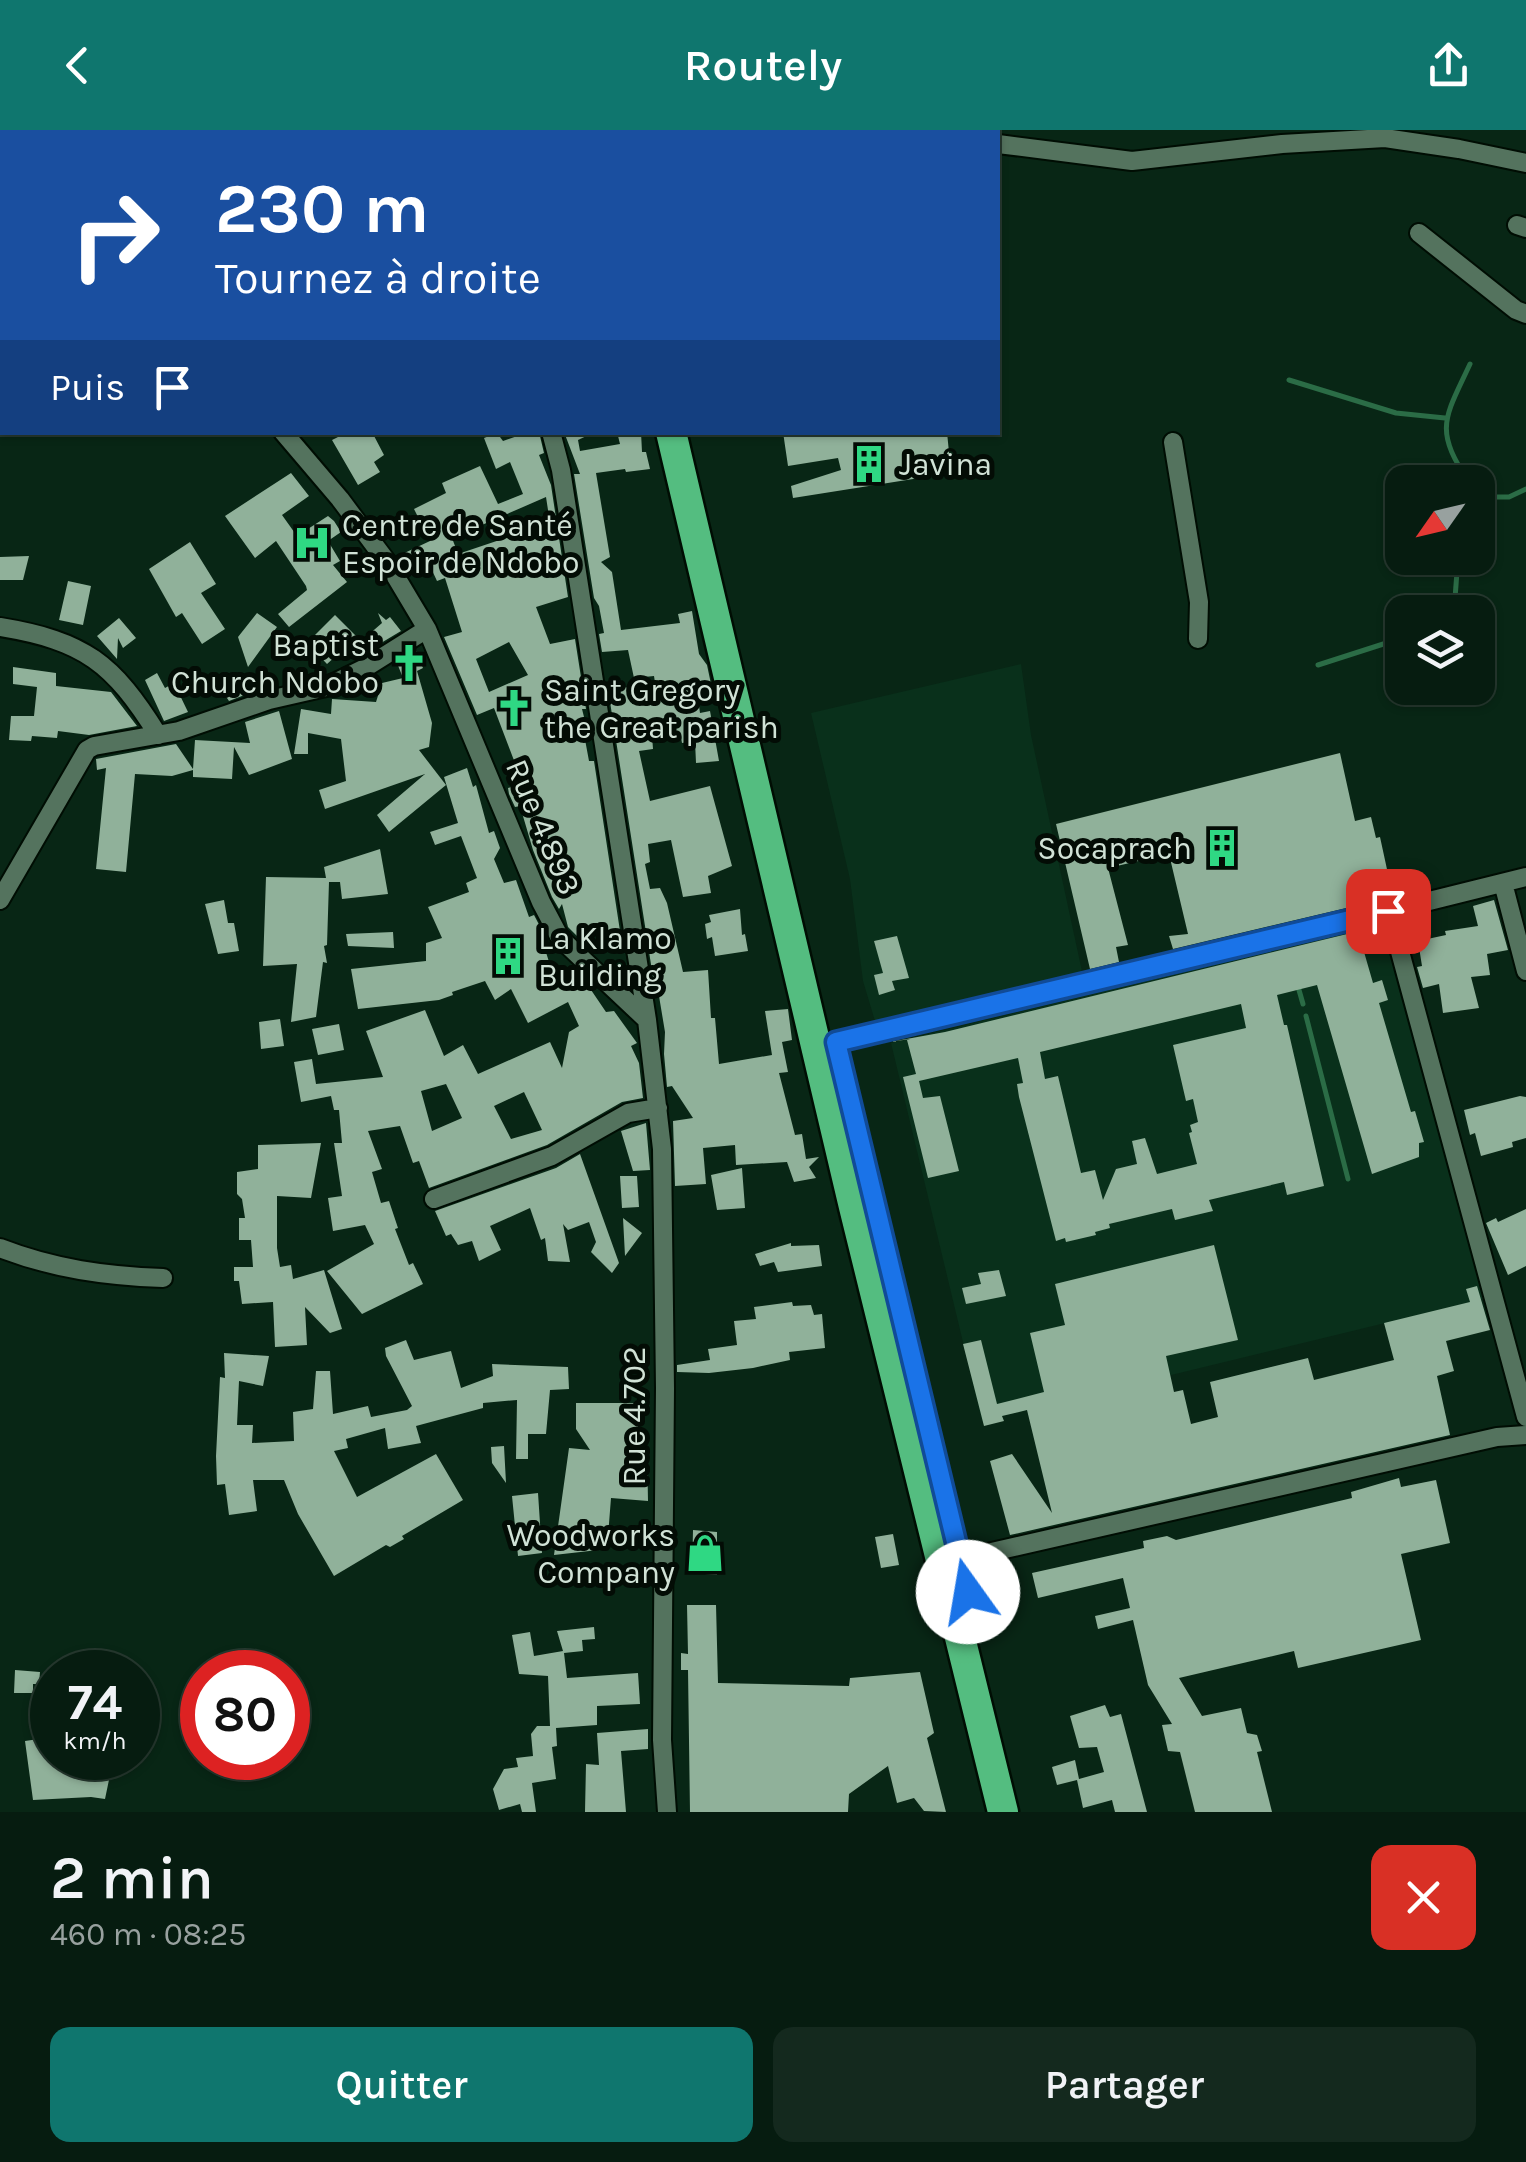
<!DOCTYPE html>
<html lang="fr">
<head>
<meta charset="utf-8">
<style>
	body { margin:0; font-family:Karla,sans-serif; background:#14291e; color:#f1f3f6; height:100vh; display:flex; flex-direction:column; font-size:38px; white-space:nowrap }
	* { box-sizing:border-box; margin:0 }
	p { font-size:32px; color:#98a19f }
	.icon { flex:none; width:55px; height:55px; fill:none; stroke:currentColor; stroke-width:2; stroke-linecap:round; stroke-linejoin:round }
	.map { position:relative; height:1682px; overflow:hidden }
	.sheet { display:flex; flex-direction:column; background:#061c10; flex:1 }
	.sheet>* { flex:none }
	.hud { position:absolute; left:0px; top:0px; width:1000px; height:305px; box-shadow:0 2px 8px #0004,0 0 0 2px #273a30; background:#1a4fa0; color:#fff; overflow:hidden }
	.needle { width:65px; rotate:236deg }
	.tools { position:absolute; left:1385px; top:335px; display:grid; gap:20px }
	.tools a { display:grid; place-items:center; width:110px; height:110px; border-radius:20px; background:#061c10; box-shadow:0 2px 8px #0004,0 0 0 2px #273a30; font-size:50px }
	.speed { position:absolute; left:30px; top:1520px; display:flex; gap:20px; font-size:50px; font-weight:700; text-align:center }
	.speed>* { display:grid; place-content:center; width:130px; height:130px; border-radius:50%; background:#061c10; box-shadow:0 2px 8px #0004,0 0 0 2px #273a30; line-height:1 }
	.speed small { font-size:25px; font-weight:400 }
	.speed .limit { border:15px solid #d22; background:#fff; color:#111 }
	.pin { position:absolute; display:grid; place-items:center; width:85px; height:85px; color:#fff; margin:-42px; border-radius:20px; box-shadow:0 5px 15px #0006 }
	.me { position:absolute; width:110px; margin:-55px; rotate:347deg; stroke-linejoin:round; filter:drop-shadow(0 0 8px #0008) }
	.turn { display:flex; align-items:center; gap:35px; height:210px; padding:0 50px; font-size:45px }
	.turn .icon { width:130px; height:130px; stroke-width:2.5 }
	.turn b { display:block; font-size:70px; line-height:85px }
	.then { display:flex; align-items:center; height:95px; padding:0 50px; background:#0003; gap:20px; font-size:38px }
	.round { display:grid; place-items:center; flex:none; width:105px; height:105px; border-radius:20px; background:#14291e }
	.head { display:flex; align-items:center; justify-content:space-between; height:170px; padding:0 50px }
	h1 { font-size:60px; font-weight:600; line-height:75px }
	.button { display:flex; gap:20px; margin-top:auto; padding:20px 50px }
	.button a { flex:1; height:115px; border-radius:20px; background:#0f766e; color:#fff; font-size:40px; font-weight:600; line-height:115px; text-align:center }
	.button a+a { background:#14291e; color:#f1f3f6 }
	header { display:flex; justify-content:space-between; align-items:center; height:130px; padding:0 50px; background:#0f766e; color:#fff; font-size:45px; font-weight:600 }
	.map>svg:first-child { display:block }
	.built { fill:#09301b }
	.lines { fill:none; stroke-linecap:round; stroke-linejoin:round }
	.stream { stroke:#2b6c46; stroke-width:5 }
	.building { fill:#90b19a; fill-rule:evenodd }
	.street-casing { stroke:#000d03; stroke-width:22 }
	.highway-casing { stroke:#000d03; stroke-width:35 }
	.street { stroke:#54735e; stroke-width:18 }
	.highway { stroke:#54bd80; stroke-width:30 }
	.route-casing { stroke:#114b97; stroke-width:25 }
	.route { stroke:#1a73e8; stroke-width:18 }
	.labels { text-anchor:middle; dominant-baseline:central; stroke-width:10; stroke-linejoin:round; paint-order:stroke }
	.poi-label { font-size:32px; fill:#d1e2d6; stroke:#030c05; text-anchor:start }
	.street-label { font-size:32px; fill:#d1e2d6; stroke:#030c05 }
</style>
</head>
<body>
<header><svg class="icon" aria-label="back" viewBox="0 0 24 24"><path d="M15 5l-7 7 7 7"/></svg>Routely<svg class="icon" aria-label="share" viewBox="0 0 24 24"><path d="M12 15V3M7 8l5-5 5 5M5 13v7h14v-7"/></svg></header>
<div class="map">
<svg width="1526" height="1682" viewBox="0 0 1526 1682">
	<rect width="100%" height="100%" fill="#082615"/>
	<!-- built -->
	<path class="built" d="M1021,534L1031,605L1083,846L875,891L863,851L850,749L811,583Z
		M1381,794L1484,1169L982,1291L891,913Z"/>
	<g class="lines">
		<!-- stream -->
		<path class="stream" d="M1289,250L1396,283L1445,288
			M1469,352C1433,299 1445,288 1470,234
			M1479,367H1509L1526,359
			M1454,482L1458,428
			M1318,535L1402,508
			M1297,853L1303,874
			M1306,886L1348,1049"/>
	</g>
	<!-- building -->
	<path class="building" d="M335,302H372L384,325L374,332L380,342L358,355L332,310L338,307Z
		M529,302H539L544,323L539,325L551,355L568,467L536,477L550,514L575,509L586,579H582L584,587L581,588L589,631H594L620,801L580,809L568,797L562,774L559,779L552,767L533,720L520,676L515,677L509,664L508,658L523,654L494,578L477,585L444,507L462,502L445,448L437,451L430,436L410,446L398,426L430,411L414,379L446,363L442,353L480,336L498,374L523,364L510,332L496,339L484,308L497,303L503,311ZM546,367L550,393L458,424L452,408ZM509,512L528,545L489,562L476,529Z
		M564,302H595L578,310L580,321L620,314L617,302H641L642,322H646L650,339L626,342L625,339L596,343L610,427L601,432L612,442L621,500L680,493L678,484L692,481L699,524L707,535L711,554L696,555L700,583L710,581L719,631L696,633L695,611L682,613L680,602L652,605L653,619L639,621L650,671L710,656L732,736L708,746L711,763L683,767L671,710L648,714L650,732L645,734L650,759L660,758L667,773L683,842L708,840L711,888H715L719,934L772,925L765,881L788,879L792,910L782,912L788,942L779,943L795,1005L802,1004L806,1029L819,1027L809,1037L816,1048L794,1052L787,1032L736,1035L735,1015L703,1018L706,1054L675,1056L673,991L693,988L672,956L667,957L664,924L665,902L658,860H655L608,559L631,557L632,574L657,572L656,559L654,546L634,548L628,520L602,522L599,504L604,503L599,476L594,468L574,344H580Z
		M783,302H947L951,343L793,368L791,356L841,340L838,328L788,336Z
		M291,343L309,366L282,385L297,406L328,386L334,391L341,402L328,411L340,431L333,435L347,452L289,497L278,484L307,460L306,456L276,411L255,428L225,386Z
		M190,412L216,454L201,463L225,499L202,514L182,483L176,487L149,439Z
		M29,426L23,450H0V427Z
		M68,451L91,456L83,495L59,490Z
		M257,483L277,497L248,537L238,507Z
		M378,483L386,490L390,487L401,501L376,516L367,506L382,493Z
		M335,485L357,507L327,534L307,513Z
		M119,488L136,508L123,518L118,508L117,529L97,506Z
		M416,521L423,538L417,541L432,593L429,617L419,620L446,655L389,702L377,685L425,644L325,679L319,660L346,651L341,609L308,603V624H294L301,579L331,584L332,569L376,572L382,553L403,548L397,533Z
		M13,537L56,543V556L111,562L137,596L89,605L58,601L57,608L32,606L31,611L9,610L11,586H34L37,557L13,554Z
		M157,543L165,558L174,553L188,582L164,591L145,550Z
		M239,548L247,564L229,571L221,559Z
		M279,581L292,629L249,645L234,617L232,649L193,647V640L172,646L135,644L126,742L96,739L106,638L97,640L96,629L176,614L193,639L195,610L250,613L245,592Z
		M1340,623L1355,691L1371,687L1376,708L1380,707L1393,767L1173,819L1169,806L1188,804L1169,724L1108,738L1128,815L1116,817L1119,832L1090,839L1056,694Z
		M467,638L473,657L476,655L489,703L494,701L500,718L494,729L504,753L516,750L529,787L534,785L546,808L543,813L551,838L554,836L560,848L572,841L585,855L587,854L606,882L614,881L637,913L631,916L639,933L643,968L622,972L547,1015L429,1058L419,1031L413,1033L400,996L368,1001L382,1039L372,1042L381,1073L389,1071L398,1098L395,1099L409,1135L413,1133L423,1154L362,1184L327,1141L374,1114L365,1095L333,1101L328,1068L342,1066L334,1013H342L339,980H334L331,966L301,972L294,932L312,929L316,954L383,947L366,901L425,880L444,926L463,915L478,944L550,912L562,938L569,902L579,896L568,872L528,893L511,859L495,870L485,851L452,862L453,865L439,870L358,879L351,839L426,831V813L442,808L428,777L469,762L466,753L477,748L461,706L435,715L430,702L458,693L444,647ZM446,954L462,988L432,1001L421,961ZM524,962L542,1000L511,1009L494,976Z
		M380,719L388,764L342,769L340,752H329L327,815L324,816L327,833L323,832L316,887L291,892L297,834L263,836L266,747L326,748L324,737Z
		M224,770L228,793H234L239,821L218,824L205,774Z
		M1494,770L1508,820L1487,824L1490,845L1471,847L1479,878L1443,883L1439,854L1423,858L1417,837L1422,836L1418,811L1446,805L1445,801L1478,796L1473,776Z
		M740,779L742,805L745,804L748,821L715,826L712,807L707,809L705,794L711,792L709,785Z
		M1380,796L1382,801L1360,808L1373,853L1382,850L1388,870L1379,873L1411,982L1415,981L1424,1012L1419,1013V1027L1372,1044L1317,855L1277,865L1284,895H1287L1324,1056L1287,1065L1284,1052L1209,1070L1213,1081L1175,1090L1172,1079L1109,1094L1110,1098L1095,1102L1096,1105L1066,1112L1065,1108L1056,1111L1019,967L1017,954L1023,953L1018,928L919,951L923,968L940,966L959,1041L928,1048L903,947L916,944L907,910L910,909L890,912L945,902ZM1241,874L1246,898L1173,915L1186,971L1193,969L1198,992L1190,995L1192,1002L1189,1003L1197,1034L1157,1044L1145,1008L1132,1011L1137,1034L1116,1039L1103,1070L1095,1040L1081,1043L1058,946L1045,949L1040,922Z
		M393,802L394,818L348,816L346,804Z
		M897,806L909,848L892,851L895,860L879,865L874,845L883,843L874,811Z
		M280,889L284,916L261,919L259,892Z
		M339,894L344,920L318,925L312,899Z
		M1520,966L1526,967V1008L1512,1012L1513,1017L1481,1026L1475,1003L1470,1005L1464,980Z
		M646,993L650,1040L633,1041L621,1001Z
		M321,1013L311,1068L277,1066V1118L280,1137L291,1135L293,1149L324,1140L342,1199L330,1203L305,1177L307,1215L275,1217L273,1172L242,1174L239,1151H234V1137H253L251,1110H239V1088H245L242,1069L237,1064V1042L258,1039V1015Z
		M580,1024L619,1133L612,1143L591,1122L596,1112L589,1092L568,1100L563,1094L570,1132L548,1131L545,1108L541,1110L530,1078L490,1096L501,1120L479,1131L472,1111L458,1115L451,1104L446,1106L435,1081L556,1038Z
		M742,1038L745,1078L717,1080L711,1045Z
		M620,1046H637L639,1077L622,1078Z
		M1526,1079V1136L1508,1145L1486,1093L1496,1088L1498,1092Z
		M623,1088L642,1103L625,1126Z
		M791,1113V1116L819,1115L822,1136L778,1142L774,1132L760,1136L755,1124Z
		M1214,1115L1238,1210L1166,1226L1174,1262L1183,1260L1191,1294L1218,1287L1210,1252L1308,1228L1314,1250L1394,1230L1384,1193L1470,1172L1466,1159L1477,1156L1490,1200L1446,1211L1454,1241L1437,1246L1450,1305L1010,1405L990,1331L1012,1324L1052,1383L1027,1280L1002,1286L1004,1291L984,1296L963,1214L981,1210L997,1274L1044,1262L1030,1203L1065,1195L1055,1154Z
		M999,1140L1006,1166L966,1174L962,1158L981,1154L978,1143Z
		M792,1172L793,1176L811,1175L814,1185L822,1184L825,1218L789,1222L790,1230L753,1238L709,1243L677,1242V1235L710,1230L708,1219L737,1215L734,1191L756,1189L754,1177Z
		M406,1210L414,1230L451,1221L461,1258L493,1246L492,1234L568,1237L569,1259L550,1260L546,1304H528V1329H516L517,1270L483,1273V1278L416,1296L421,1313L388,1319L385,1298L346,1309L348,1318L334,1321L357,1367L436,1324L463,1370L402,1406L404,1409L390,1417L386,1415L334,1446L298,1384L284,1350H253L257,1381L229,1385L225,1354L217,1355L216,1326L220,1247L225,1248L224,1223L269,1226L263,1256L239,1251L237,1295H253L252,1313L294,1311L293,1282L313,1279L316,1241H330L333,1284L368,1276L371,1287L407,1280L412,1276L386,1226L385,1218Z
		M576,1273H638V1319H647L648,1371L611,1368L607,1419L554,1425L569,1318L590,1320L576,1299Z
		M504,1316L506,1353L492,1333L491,1317Z
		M1399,1348L1401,1357L1436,1350L1450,1413L1401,1424L1421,1510L1298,1538L1294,1521L1179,1548L1202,1586L1241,1578L1247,1603L1257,1605L1262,1621L1257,1622L1272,1682H1195L1180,1622L1168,1621L1162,1595L1172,1594L1148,1555L1133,1490L1098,1499L1095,1486L1130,1478L1123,1448L1038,1468L1032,1443L1144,1418L1143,1411L1167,1406L1176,1410L1352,1368L1351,1362Z
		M538,1363L542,1423L518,1426L512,1366Z
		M693,1400L717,1402V1445L692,1443Z
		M893,1404L899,1435L881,1438L875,1407Z
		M687,1475H716L718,1553L849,1556L850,1548L920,1542L934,1603L927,1608L946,1682L924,1681L914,1668L897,1673L888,1636L849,1664L848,1682H690L688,1540H681V1523L688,1524Z
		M594,1497L595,1509L582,1510L583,1521L564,1523L567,1548L638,1543L640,1574L597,1576V1595L556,1598L557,1616L552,1617L556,1649L532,1653L536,1682H522L520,1674L499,1680L493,1659L504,1639L518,1637L516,1628L533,1626L531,1604L537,1596H550L548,1546L519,1544L512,1505L530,1502L534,1526L563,1521L557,1501Z
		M15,1540L40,1542L39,1554H33V1563H14Z
		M1105,1575L1110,1587L1121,1584L1147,1682H1115L1112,1670L1083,1678L1077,1650L1057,1655L1052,1637L1075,1630L1079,1649L1104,1642L1097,1617L1079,1618L1070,1586Z
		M648,1599V1619L621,1621L626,1682H585L586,1634L599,1635L597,1603Z
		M52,1607V1628H125V1644L110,1645L105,1669L91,1667L33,1670L25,1611Z"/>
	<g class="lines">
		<!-- street casing -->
		<g class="street-casing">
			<path id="street" d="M280,0V2
				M442,0L443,2
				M896,0L917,2
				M112,2L113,0
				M998,14L1132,31L1282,14L1385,8L1459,19L1526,33
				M0,59L2,60
				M1517,95L1526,98
				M1419,103L1516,180L1526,184
				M0,210L2,209
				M283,302L340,369L387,432L427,499L541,772L560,808L647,890
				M551,302L561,340L647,890L662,1019L665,1258L662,1610L667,1682
				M1173,312L1199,472L1198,509
				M0,497C85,511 113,533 158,605
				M1526,747L1389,781L1526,1287
				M1503,753L1526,841
				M0,770L87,620L94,616L179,601L269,570L326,557L365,538L427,499
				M836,912L1389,781
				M434,1069L552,1026L628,983L658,978
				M0,1118C54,1139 106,1146 163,1148
				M961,1429L1497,1307L1526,1305"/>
		</g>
		<!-- highway casing -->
		<g class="highway-casing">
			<path id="highway" d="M617,0L618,2
				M671,302L854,1077L1003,1682"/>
		</g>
		<!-- street -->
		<use href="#street" class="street"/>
		<!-- highway -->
		<use href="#highway" class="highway"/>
	</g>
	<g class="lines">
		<!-- route casing -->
		<g class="route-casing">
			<path id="route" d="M968,1462L836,912L1388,781"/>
		</g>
		<!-- route -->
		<use href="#route" class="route"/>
	</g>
	<!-- icons -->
	<defs>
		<g id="building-bare" transform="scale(3)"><path d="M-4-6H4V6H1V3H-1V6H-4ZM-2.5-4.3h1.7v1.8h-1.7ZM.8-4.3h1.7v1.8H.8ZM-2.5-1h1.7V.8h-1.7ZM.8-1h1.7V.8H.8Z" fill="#2fd883" stroke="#030c05" stroke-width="2.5" paint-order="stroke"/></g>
		<g id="hospital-bare" transform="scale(3)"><path d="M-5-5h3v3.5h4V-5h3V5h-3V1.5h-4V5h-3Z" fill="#2fd883" stroke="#030c05" stroke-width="2.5" paint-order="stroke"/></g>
		<g id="church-bare" transform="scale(3)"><path d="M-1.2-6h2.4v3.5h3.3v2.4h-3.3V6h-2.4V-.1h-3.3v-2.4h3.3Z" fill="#2fd883" stroke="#030c05" stroke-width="2.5" paint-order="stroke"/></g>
		<g id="shop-bare" transform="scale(3)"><path d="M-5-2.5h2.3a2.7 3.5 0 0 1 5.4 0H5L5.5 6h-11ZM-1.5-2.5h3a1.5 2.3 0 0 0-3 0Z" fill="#2fd883" stroke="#030c05" stroke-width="2.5" paint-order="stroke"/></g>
	</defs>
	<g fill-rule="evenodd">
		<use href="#building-bare" x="869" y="334"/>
		<use href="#hospital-bare" x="312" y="413"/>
		<use href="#church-bare" x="409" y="533"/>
		<use href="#church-bare" x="514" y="578"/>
		<use href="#building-bare" x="1222" y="718"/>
		<use href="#building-bare" x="508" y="826"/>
		<use href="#shop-bare" x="705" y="1423"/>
	</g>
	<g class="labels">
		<!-- poi labels -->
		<g class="poi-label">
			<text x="899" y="334">Javina</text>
			<text x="342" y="395">Centre de Santé<tspan x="342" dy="37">Espoir de Ndobo</tspan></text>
			<text x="379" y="515" text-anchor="end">Baptist<tspan x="379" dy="37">Church Ndobo</tspan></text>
			<text x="544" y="560">Saint Gregory<tspan x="544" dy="37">the Great parish</tspan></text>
			<text x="1192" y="718" text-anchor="end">Socaprach</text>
			<text x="538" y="808">La Klamo<tspan x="538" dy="37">Building</tspan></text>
			<text x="675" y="1405" text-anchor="end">Woodworks<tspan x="675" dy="37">Company</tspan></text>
		</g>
		<!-- street labels -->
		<g class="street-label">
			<text transform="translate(543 697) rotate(67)">Rue 4.893</text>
			<text transform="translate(634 1286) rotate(-90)">Rue 4.702</text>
		</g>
	</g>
</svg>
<div class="tools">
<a><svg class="needle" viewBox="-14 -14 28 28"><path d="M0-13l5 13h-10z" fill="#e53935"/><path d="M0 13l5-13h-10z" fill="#98a19f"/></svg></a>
<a><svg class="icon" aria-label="layers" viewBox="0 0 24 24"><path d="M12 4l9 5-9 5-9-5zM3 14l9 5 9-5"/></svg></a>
</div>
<div class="speed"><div>74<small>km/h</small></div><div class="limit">80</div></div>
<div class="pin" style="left:1388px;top:781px;background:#d93025"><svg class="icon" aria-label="arrive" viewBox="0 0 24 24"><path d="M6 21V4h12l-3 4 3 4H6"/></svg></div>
<svg class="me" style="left:968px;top:1462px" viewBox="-20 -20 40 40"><circle r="19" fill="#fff"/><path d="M0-13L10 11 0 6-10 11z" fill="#1a73e8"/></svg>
<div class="hud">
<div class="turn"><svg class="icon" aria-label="right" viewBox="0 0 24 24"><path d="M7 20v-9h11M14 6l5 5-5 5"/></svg><div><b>230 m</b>Tournez à droite</div></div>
<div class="then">Puis<svg class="icon" aria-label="arrive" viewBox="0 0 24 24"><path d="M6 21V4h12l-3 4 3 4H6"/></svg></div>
</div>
</div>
<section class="sheet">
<div class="head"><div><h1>2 min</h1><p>460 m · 08:25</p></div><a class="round" style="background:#d93025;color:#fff"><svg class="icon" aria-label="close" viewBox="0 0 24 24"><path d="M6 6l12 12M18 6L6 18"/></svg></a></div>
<div class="button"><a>Quitter</a><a>Partager</a></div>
</section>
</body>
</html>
